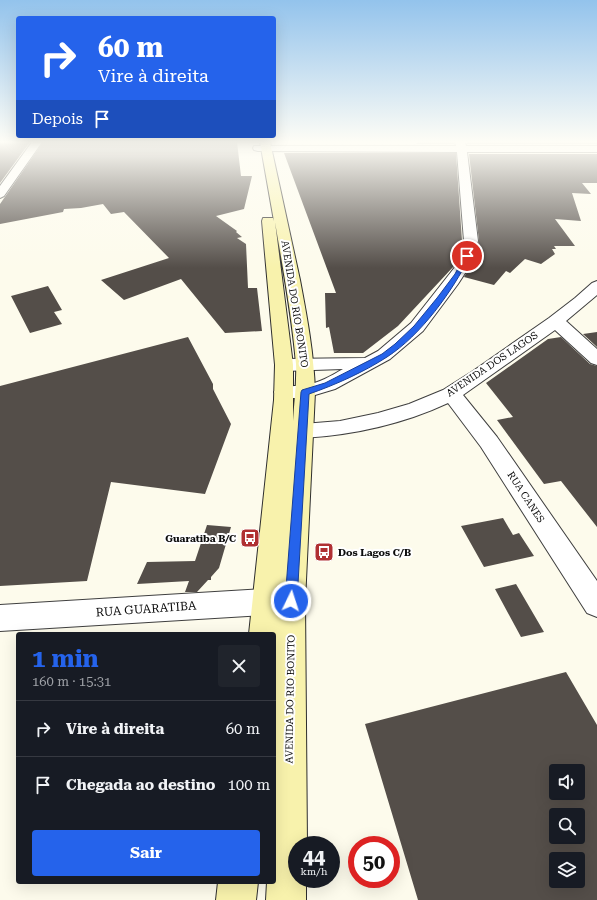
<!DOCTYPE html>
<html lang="pt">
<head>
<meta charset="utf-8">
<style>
	body { margin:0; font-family:"Roboto Serif",serif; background:#20242c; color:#f1f3f6; height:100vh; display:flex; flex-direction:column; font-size:15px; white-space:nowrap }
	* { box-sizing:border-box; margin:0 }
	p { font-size:13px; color:#9ea1a6 }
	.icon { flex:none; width:22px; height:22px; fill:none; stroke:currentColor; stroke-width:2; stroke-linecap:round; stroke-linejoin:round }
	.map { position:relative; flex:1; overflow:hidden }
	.sheet { position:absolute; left:16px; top:632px; width:260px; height:252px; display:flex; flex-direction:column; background:#171b24; border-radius:4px; box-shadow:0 4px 16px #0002 }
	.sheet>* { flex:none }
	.guide { position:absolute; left:16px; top:16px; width:260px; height:122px; border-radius:4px; box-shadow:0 4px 16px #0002; background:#2563eb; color:#fff; overflow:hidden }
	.controls { position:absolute; left:549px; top:764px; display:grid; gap:8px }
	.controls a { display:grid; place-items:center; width:36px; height:36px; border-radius:4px; background:#171b24; box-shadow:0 4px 16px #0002; font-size:20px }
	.speed { position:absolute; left:288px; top:836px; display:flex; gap:8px; font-size:20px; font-weight:700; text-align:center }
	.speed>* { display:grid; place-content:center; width:52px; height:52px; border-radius:50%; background:#171b24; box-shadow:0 4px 16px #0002; line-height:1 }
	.speed small { font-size:10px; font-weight:400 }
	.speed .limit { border:6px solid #d22; background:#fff; color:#111 }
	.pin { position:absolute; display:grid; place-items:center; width:34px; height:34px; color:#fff; margin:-17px; border:2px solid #fff; border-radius:50%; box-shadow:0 1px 4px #0007 }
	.me { position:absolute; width:44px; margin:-22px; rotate:4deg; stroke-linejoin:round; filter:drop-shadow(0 0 3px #0008) }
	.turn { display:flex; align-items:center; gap:14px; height:84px; padding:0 16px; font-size:18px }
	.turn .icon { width:52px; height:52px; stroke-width:2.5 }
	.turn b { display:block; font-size:28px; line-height:34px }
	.then { display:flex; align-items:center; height:38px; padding:0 16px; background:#0003; gap:8px; font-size:15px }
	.round { display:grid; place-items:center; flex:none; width:42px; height:42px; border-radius:4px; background:#20242c }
	.summary { display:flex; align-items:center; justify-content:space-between; height:68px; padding:0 16px }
	h1 { font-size:24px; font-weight:700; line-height:30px; color:#2563eb }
	.primary-button { display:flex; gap:8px; margin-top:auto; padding:8px 16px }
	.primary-button a { flex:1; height:46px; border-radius:4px; background:#2563eb; color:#fff; font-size:16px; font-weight:700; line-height:46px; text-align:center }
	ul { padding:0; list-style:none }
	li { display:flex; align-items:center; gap:12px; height:56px; padding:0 16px; border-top:1px solid #363941 }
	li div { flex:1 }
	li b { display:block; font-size:15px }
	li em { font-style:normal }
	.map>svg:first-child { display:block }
	.building { fill:#544e49; fill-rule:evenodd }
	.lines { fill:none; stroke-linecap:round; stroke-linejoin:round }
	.street-casing { stroke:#3f3f3f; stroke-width:2 }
	.secondary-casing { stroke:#2e2e2e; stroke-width:2 }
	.street { fill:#fff; fill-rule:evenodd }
	.secondary { fill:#f8f2ac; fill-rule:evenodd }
	.route { fill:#2563eb; stroke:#184099 }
	.labels { text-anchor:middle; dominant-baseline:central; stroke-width:4; stroke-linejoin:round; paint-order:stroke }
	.street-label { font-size:10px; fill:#0c0c0c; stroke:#fff }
	.poi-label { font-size:10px; font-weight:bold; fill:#0c0c0c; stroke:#fff; text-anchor:end }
	.near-street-label { font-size:12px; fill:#0c0c0c; stroke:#fff }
</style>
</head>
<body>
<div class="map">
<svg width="597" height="900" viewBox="0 0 597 900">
	<rect width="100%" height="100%" fill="#fdfbec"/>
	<!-- building -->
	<path class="building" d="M0,142H30L0,183Z
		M43,142H237L241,176H252L244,209L216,216L237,231L236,232L242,237L237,238L246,244L248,288H257L262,331L225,333L181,279L124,300L101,280L169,258L124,212L111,214L103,204L81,208L64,209L63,212L0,224V204Z
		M423,142H454V144H417L416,143Z
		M467,142H597V144H467Z
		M284,153H456L462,241L454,266L398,326L363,353H334L329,327L326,328L325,293H336Z
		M469,154H597V183H582L591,194L572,193L581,221L555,219L575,246H554L556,249H552L555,254L541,264L525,259L510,273L506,271L494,285L464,277L470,267L479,241Z
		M48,286L62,310L54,312L62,324L30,333L11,296Z
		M597,332V347L583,334Z
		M188,337L213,384V389L231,424L205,494L111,482L87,581L0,586V386Z
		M561,337L590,364L597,366V527L561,481L544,484L497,420L513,417L486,383L548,339Z
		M503,518L513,535L519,533L534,556L484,567L461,526Z
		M207,525L231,527L219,568L211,577V580H208L197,592H185L189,581L137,584L147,562L195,561Z
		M516,584L544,632L521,637L495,589Z
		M566,672L597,725V900H418L365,724ZM556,771H578V793H556ZM556,815H578V837H556ZM556,859H578V881H556Z"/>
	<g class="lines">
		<!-- street casing -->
		<g class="street-casing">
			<path id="street" d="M32,142H42L4,196L0,198V186Z
				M455,142H465L466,146H597V152H467L478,241L469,267L458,284L423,331L390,359L335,389L305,398H284L277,396L274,392L277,388C287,385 296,387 305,385C319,383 331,376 343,369L284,371L277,369L275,365L277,361L284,359L365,358L378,351L411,323L455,267L464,241L457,152L258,151L254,150L253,148L254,146H456Z
				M597,281V295L566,321L597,349V365L591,363L555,330L463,395L497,437L597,581V617L587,613L481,447L448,403C403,424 353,435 303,438L295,436L292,431L295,426L303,424L340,421L378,413L409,404L443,390L473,371L549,318L575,298L592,283Z
				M282,588L292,592L296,601L292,610L282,614L0,631V605Z"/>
		</g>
		<!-- secondary casing -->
		<g class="secondary-casing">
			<path id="secondary" d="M260,142H270C280,188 290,234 300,280C307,317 314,354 315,392L305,601L307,845H297V879H306V900H266L267,882H274V702L276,640L274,644V634H249L274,400L275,365L262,221L263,218H273L274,221ZM275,222C283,269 292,316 296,364C297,383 294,402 293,421V365Z
				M218,882H258L256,900H216Z"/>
		</g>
		<!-- street -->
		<use href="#street" class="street"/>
		<!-- secondary -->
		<use href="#secondary" class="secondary"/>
	</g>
	<!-- sky -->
	<linearGradient id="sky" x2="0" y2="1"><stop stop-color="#93c3ec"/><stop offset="0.53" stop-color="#fefdf6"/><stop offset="1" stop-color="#fefdf6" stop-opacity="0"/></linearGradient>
	<rect width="597" height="268" fill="url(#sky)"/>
	<!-- route -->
	<path class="route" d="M465,255L470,256C452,292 421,335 387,357C364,372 335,385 309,394L297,601L295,604L291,606L287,604L285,601L301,392L302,390L325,383L382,354L395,344L414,326L437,298L455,274Z"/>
	<!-- icons -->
	<defs>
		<g id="bus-square" transform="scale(1)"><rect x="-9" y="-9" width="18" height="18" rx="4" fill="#b03032" stroke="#fff"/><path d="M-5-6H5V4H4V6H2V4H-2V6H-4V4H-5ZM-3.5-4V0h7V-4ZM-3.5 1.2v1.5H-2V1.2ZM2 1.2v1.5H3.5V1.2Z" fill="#fff"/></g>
	</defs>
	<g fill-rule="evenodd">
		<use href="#bus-square" x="250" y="538"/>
		<use href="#bus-square" x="324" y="552"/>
	</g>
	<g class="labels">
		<!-- street labels -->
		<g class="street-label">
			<text transform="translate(295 304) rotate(81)">AVENIDA DO RIO BONITO</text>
			<text transform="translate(492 364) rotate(-34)">AVENIDA DOS LAGOS</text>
			<text transform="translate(526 497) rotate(57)">RUA CANES</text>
			<text transform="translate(290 699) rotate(-89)">AVENIDA DO RIO BONITO</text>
		</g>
		<!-- poi labels -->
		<g class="poi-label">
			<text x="236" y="538">Guaratiba B/C</text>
			<text x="338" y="552" text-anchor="start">Dos Lagos C/B</text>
		</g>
		<!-- near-street labels -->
		<g class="near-street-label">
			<text transform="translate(146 609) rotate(-4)">RUA GUARATIBA</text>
		</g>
	</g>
</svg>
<div class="controls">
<a><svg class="icon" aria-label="sound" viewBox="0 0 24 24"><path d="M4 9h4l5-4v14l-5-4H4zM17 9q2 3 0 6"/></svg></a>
<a><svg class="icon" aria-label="search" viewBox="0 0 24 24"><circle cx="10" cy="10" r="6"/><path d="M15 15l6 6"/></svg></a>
<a><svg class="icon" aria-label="layers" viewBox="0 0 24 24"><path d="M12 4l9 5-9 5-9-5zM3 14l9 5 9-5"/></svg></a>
</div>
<div class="speed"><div>44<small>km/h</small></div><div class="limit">50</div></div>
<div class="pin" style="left:467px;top:256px;background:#d93025"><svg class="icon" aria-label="arrive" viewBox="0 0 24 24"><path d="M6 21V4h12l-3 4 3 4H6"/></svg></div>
<svg class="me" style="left:291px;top:601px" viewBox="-20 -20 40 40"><circle r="17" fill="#2563eb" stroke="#fff" stroke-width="3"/><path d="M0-11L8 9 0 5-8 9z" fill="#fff"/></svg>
<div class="guide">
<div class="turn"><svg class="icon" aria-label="right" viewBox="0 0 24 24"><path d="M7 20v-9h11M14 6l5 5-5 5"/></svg><div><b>60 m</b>Vire à direita</div></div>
<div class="then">Depois<svg class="icon" aria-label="arrive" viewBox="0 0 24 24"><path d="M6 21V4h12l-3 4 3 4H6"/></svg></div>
</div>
<section class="sheet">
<div class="summary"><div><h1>1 min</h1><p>160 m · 15:31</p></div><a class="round"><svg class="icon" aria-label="close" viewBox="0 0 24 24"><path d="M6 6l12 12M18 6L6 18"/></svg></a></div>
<ul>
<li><svg class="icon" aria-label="right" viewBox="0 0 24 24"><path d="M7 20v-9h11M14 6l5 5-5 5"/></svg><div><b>Vire à direita</b></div><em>60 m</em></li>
<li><svg class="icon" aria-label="arrive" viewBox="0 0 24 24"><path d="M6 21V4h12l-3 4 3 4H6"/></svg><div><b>Chegada ao destino</b></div><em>100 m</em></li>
</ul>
<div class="primary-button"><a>Sair</a></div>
</section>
</div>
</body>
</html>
